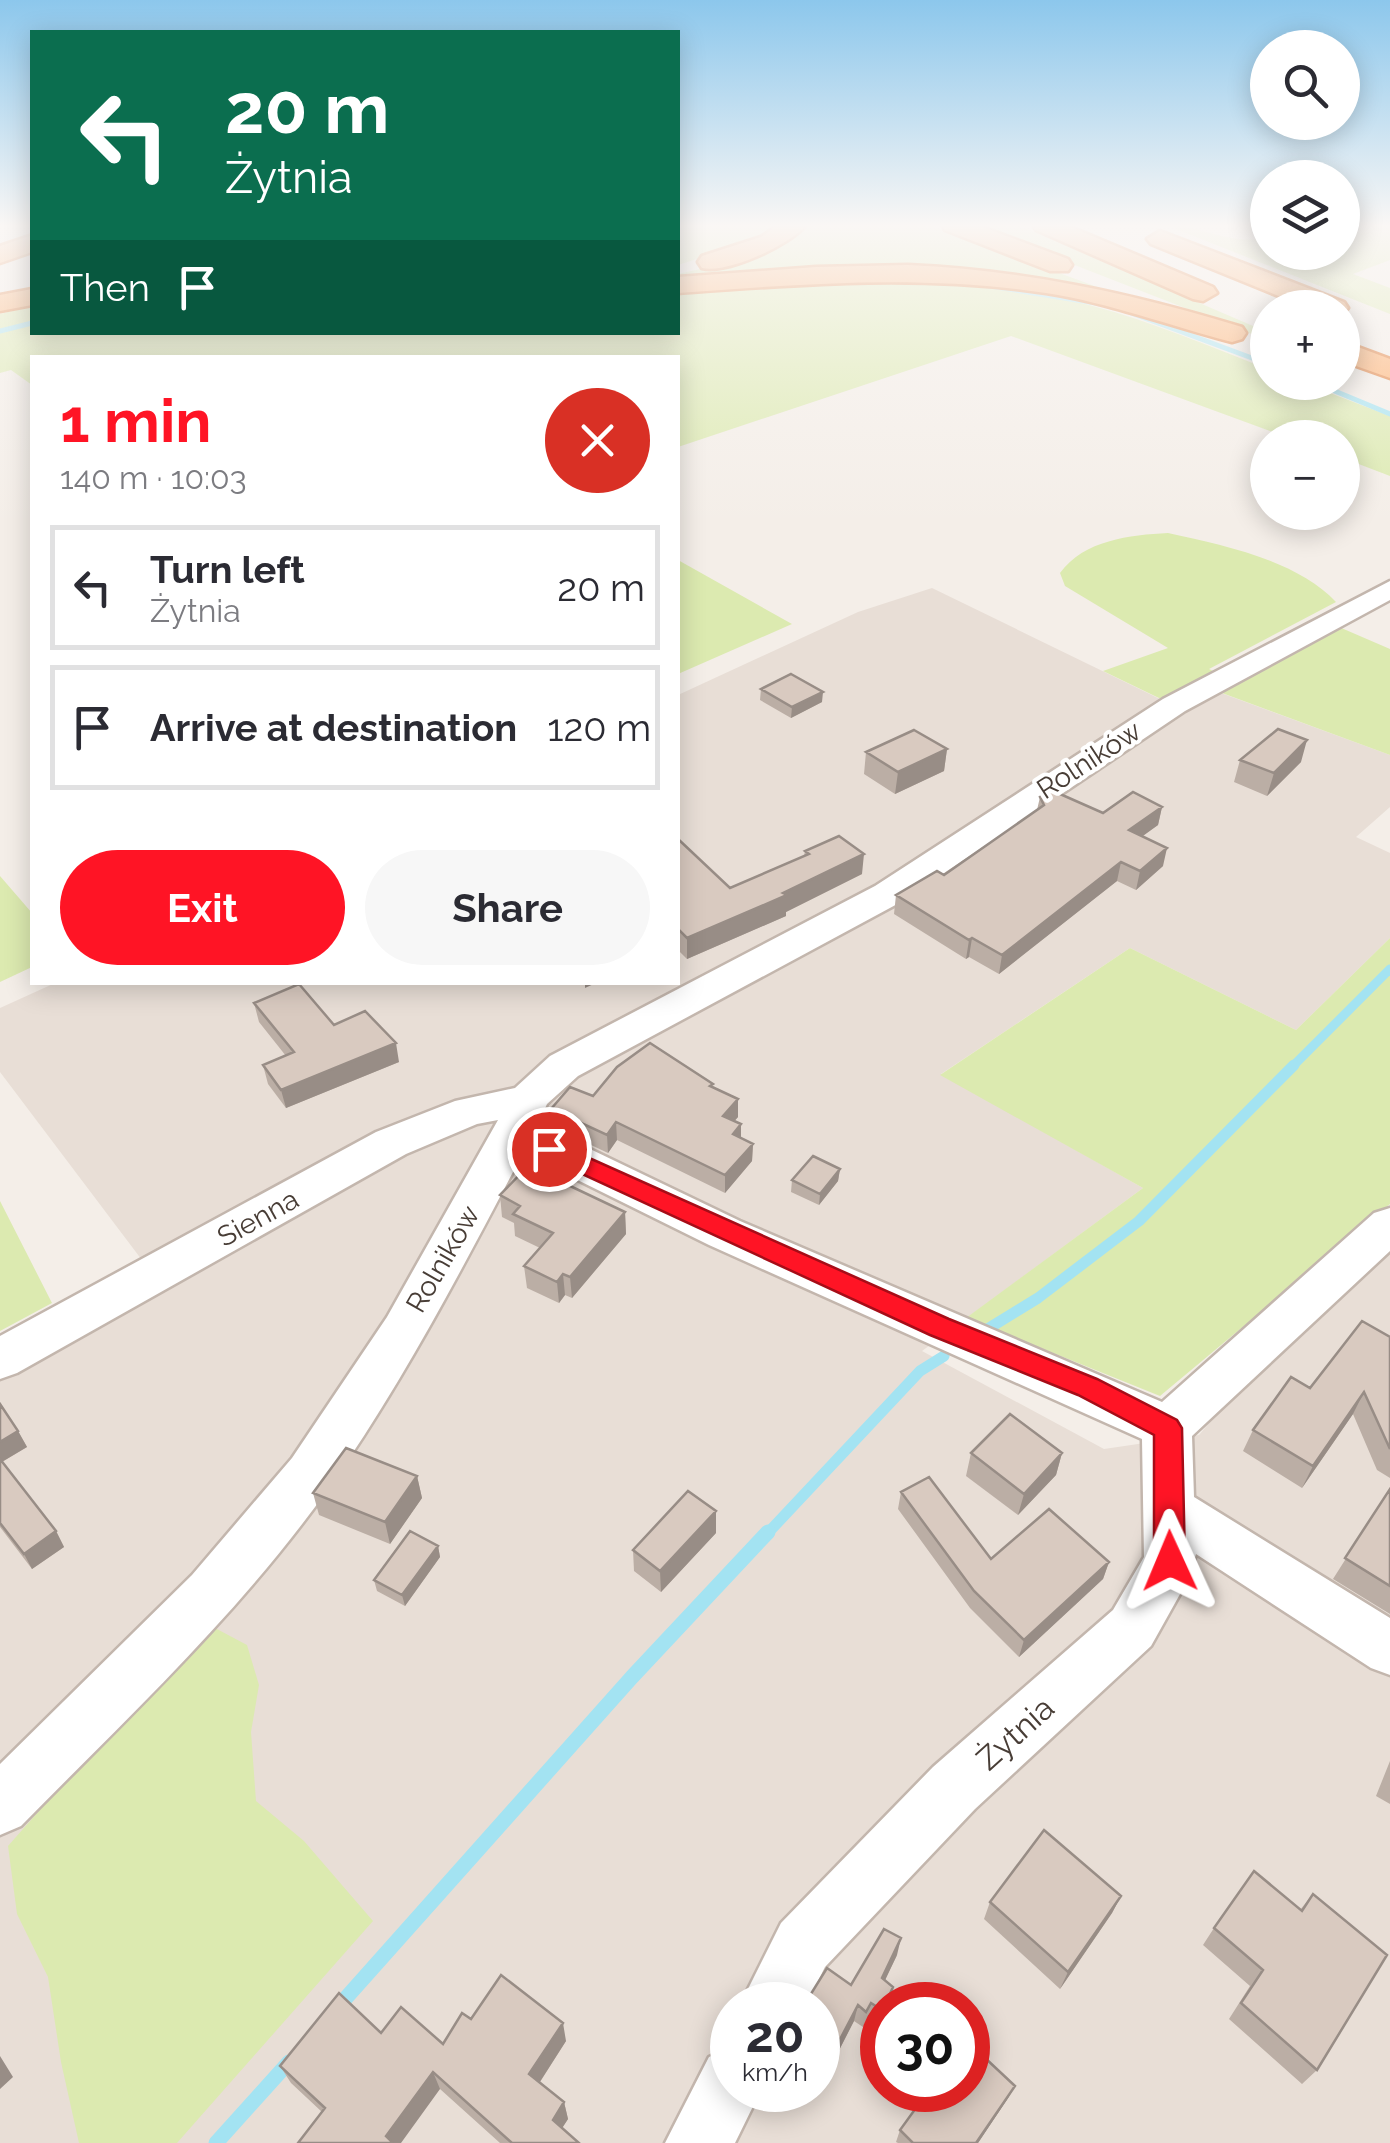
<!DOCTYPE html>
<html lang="en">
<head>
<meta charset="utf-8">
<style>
	body { margin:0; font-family:Raleway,sans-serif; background:#f7f7f7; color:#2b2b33; height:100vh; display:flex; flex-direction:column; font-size:38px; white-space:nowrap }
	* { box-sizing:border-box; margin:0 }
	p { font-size:32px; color:#7c7c81 }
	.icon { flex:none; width:55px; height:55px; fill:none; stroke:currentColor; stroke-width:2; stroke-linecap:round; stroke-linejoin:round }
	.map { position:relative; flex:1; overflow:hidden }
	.drawer { position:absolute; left:30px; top:355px; width:650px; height:630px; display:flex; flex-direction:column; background:#fff; border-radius:0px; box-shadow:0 5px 25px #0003 }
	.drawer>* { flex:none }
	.top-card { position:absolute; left:30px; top:30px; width:650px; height:305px; border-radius:0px; box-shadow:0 5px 25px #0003; background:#0b6e4f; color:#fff; overflow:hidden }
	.buttons { position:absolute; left:1250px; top:30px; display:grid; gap:20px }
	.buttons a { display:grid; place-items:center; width:110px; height:110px; border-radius:50%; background:#fff; box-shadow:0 5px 25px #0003; font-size:50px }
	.speed { position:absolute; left:710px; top:1982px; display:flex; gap:20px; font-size:50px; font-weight:700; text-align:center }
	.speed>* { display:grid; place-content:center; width:130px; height:130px; border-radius:50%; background:#fff; box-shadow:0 5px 25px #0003; line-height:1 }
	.speed small { font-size:25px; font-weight:400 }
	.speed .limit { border:15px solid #d22; background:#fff; color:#111 }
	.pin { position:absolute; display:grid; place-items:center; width:85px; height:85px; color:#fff; margin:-42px; border:5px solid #fff; border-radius:50%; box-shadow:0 2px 10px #0007 }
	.me { position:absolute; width:110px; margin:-55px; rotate:359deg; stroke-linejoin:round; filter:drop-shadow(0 0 8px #0008) }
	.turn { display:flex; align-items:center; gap:35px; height:210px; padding:0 30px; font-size:45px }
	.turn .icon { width:130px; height:130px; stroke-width:2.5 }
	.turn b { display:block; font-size:70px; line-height:85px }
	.then { display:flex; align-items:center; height:95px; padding:0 30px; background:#0003; gap:20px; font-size:38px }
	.round { display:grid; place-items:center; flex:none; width:105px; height:105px; border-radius:52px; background:#f7f7f7 }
	.head { display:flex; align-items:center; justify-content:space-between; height:170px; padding:0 30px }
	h1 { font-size:60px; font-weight:700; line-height:75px; color:#ff1425 }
	.action { display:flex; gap:20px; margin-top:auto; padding:20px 30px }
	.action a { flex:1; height:115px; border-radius:60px; background:#ff1425; color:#fff; font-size:40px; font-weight:700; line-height:115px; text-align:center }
	.action a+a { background:#f7f7f7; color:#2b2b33 }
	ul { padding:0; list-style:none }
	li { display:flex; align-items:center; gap:30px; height:125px; margin:0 20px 15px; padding:0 10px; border:5px solid #e1e1e2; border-radius:0px }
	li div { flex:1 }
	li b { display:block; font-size:38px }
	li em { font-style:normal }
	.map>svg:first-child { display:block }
	.residential { fill:#e8ded6; fill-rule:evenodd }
	.green { fill:#dceab0 }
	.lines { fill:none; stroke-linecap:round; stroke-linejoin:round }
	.stream-far3 { stroke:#a3e3f2; stroke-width:5 }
	.stream-far2 { stroke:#a3e3f2; stroke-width:9 }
	.stream-far1 { stroke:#a3e3f2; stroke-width:11 }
	.stream { stroke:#a3e3f2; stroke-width:15 }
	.minor-casing { stroke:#c3b6ad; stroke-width:5 }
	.highway-casing { stroke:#e27c35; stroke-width:5 }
	.minor { fill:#fff; fill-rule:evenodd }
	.highway { fill:#ffac68; fill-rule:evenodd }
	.wall { fill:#bbaea5 }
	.shaded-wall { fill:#988d86 }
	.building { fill:#d9cac0; stroke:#988d86; stroke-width:2.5 }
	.route { fill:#ff1425; stroke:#a60d18; stroke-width:2.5 }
	.labels { text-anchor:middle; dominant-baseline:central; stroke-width:8; stroke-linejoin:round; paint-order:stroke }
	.street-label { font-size:28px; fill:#483d36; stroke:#fff }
	.near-street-label { font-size:32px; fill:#483d36; stroke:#fff }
</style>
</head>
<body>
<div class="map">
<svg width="1390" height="2143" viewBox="0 0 1390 2143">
	<rect width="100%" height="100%" fill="#f4eee8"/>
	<!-- residential -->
	<path class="residential" d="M932,588L1160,699L1194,683L1390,755V807L1356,837L1390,853V938L1296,1030L1130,948L941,1074L1143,1188L922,1351L1104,1449L1199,1435L1390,1210V2143H0V1359L154,1276L0,1072V1008L55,983L678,982V695L858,612ZM732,2005H818V2090H732ZM882,2005H968V2090H882Z"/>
	<!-- green -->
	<path class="green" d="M678,225H782L763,238L678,265Z
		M803,225H929L1100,288L774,271L678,280V274L718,265Z
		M972,225H1018L1267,332V340Z
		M1166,225C1201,225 1234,247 1267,237L1268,252H1342L1343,225H1390V260L1353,274L1390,288V314Z
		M815,282C906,283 1004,282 1093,306C1152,322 1210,346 1267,369L1268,382L1304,383L1390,416V476L1343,458L1342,438L1286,437L1011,336L678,447V358H32V385L11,370L0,373V314L32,306V332H678V294Z
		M1168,533C1223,545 1296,560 1336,602L1209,669L1233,681L1339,627L1390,649V755L1195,683L1161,699L1103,671L1168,648L1065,586L1060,573C1084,540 1130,535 1168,533Z
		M678,560L792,624L678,674Z
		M0,876L32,913V967L0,982Z
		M1390,938V1204L1160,1396L966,1318L1143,1188L940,1075L1130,948L1296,1030Z
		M0,1201L52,1303L0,1331Z
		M215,1628L247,1645L259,1685L251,1732L256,1801L304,1841L373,1921L177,2143H79L61,2062L48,1977L17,1914L8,1846L180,1651Z"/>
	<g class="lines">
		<!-- stream-far3 -->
		<path class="stream-far3" d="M984,285L1101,304
			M1131,313L1268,364
			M0,331L32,323
			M1313,382L1390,414"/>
		<!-- stream-far2 -->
		<path class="stream-far2" d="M1291,1068L1390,969"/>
		<!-- stream-far1 -->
		<path class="stream-far1" d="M981,1333L1038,1298L1139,1221L1294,1065
			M766,1535L920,1371L944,1356"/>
		<!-- stream -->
		<path class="stream" d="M337,2008L632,1677L768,1532
			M216,2143L289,2062"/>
		<!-- minor casing -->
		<g class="minor-casing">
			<path id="minor" d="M1390,581V600L1185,711L901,902L578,1076L547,1104L538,1124L740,1221L1162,1402L1374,1213L1390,1208V1251L1192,1436L1194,1497L1390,1618V1675L1371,1668L1196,1554L1189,1578L1151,1646L975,1809L825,1967L806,2005H740L781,1923L933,1767L1113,1610L1144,1557L1142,1439L709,1245L523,1153C463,1267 403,1383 328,1489C240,1613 127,1718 21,1826L0,1835V1764L192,1575L292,1458L387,1317L498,1120L477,1124L406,1154L17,1373L0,1379V1336L376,1132L455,1101L515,1088L550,1056L875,886L1163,699Z
				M732,2047V2090H761L735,2143H665L709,2057Z"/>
		</g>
		<!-- highway casing -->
		<g class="highway-casing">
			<path id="highway" d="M778,225H806C790,245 727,274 702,268L698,262L702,256L761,237Z
				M942,225H977L1068,259L1072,265L1068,271H1050L945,230Z
				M1033,225H1066L1213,287L1217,293L1203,301L1193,299L1036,230Z
				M1160,231L1344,302L1348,308L1342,314V308H1308L1151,244L1147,239Z
				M32,235V252L0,263V246Z
				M908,265C1024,270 1131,293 1242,327L1246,333L1242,339L1232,342C1170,326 1110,303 1046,293C923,274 801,284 678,293V277L816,267Z
				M32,289V305L0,311V295Z
				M1342,341L1390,359V378L1342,361Z"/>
		</g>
		<!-- minor -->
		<use href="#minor" class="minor"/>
		<!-- highway -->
		<use href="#highway" class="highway"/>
	</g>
	<!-- wall -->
	<path class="wall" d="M761,689L822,702L791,718L760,700Z
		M947,749L944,771L895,794L864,774L866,752Z
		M1240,760L1301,762L1267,796L1234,782Z
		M1040,797L1103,813L1162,807L1158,825L1142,836L1163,866L1136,890L1117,881L999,974L969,957L966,959L894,914L896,895L944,875L1037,810Z
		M678,839L730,888L804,856L805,851L862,874L786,912V916L687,959L678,950Z
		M254,1003L334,1025L399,1062L286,1108L268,1084L263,1065L286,1056L259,1022Z
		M713,1087L738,1099V1117L734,1121L741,1124V1138L753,1144L752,1161L725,1193L617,1140L608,1153L553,1127L551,1109L593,1096Z
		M840,1169L838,1181L819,1205L791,1192L792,1180Z
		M500,1195L625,1212L626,1234L572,1298L565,1295L559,1303L527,1288L524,1266L540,1248L515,1236L514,1223L502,1217Z
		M1390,1337V1478L1377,1470L1353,1414L1302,1488L1243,1451L1253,1430L1310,1388Z
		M0,1404L18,1431L27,1447L2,1462L56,1531L64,1547L32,1569L0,1527Z
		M971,1453H1062L1056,1475L1018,1515L966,1476Z
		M417,1476L422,1498L390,1544L319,1515L313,1493Z
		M1390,1489V1614L1333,1579Z
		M901,1492L991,1559L1109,1562L1103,1579L1019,1657L970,1608L898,1509Z
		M716,1533L661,1592L634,1571L633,1550Z
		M438,1546L440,1557L405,1606L377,1591L374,1580Z
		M1390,1761V1804L1376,1796Z
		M1313,1894L1317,2070L1302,2084L1229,2019L1250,1986L1203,1945L1214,1928L1300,1910Z
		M1121,1896L1112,1913L1060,1989L984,1919L990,1902Z
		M897,1955L885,1980L882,2017L878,2026L867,2019L863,2027L854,2021L833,2062L818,2050V2005Z
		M471,2019L566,2041L540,2082L564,2102L568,2119L562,2128L579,2143H500L440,2089L322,2112L291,2083L280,2066L381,2033L443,2044Z
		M1015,2086L1008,2098L978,2143H898L896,2142L900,2130Z"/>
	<!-- shaded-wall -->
	<path class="shaded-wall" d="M823,692L822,702L791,718L792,707Z
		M1307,740L1301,762L1267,796L1274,773Z
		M947,749L944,771L895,794L898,772Z
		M1162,807L1158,825L1125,849L1129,830Z
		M1167,848L1163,866L1136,890L1140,871Z
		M864,854L862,874L786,912V916L687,959V938Z
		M1121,862L1117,881L999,974L1002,955Z
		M972,938L969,957L966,959L969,940Z
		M585,982H598L585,988Z
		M396,1043L399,1062L286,1108L281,1090Z
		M738,1099V1117L723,1134V1116Z
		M616,1122L617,1140L608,1153L607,1135Z
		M741,1124V1142L733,1134Z
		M753,1144L752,1161L725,1193V1175Z
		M840,1169L838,1181L819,1205L820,1194Z
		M625,1212L626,1234L572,1298L570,1277Z
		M563,1274L565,1295L559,1303L557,1282Z
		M1364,1392L1353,1414L1302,1488L1313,1466Z
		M18,1431L27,1447L0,1463V1442Z
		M1062,1453L1056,1475L1018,1515L1024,1494Z
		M417,1476L422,1498L390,1544L385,1522Z
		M716,1511V1533L661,1592L660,1571Z
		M56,1531L64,1547L32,1569L24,1554Z
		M438,1546L440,1557L405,1606L402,1595Z
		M1109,1562L1103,1579L1019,1657L1024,1640Z
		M1121,1896L1112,1913L1060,1989L1068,1972Z
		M901,1938L897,1955L878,1995L882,1978Z
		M858,2005L854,2021L833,2062L836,2047Z
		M563,2023L566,2041L534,2091L529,2074Z
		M0,2056L13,2077L0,2089Z
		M433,2072L440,2089L401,2143H390L386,2136Z
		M1015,2086L1008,2098L978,2143H976Z
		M564,2102L568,2119L557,2136L553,2120Z"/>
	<!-- building -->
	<path class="building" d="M791,674L823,692L792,707L761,689Z
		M1278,729L1307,740L1274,773L1240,760Z
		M914,730L947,749L898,772L866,752Z
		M1051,790L1103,813L1133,792L1162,807L1129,830L1167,848L1140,871L1121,862L1002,955L972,938L969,940L896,895L937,871L944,875L1044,805L1040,797Z
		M839,836L864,854L783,893L787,895L687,938L678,929V839L730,888L809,854L805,851Z
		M299,984L334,1025L365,1011L396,1043L281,1090L263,1065L294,1052L254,1003Z
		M650,1043L713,1084L710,1086L738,1099L723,1116L741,1124L733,1134L753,1144L725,1175L616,1122L607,1135L551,1109L570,1087L593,1096L617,1067Z
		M813,1156L840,1169L820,1194L792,1180Z
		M528,1166L625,1212L570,1277L563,1274L557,1282L524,1266L553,1233L513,1214L520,1206L500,1195Z
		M1362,1321L1390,1337V1449L1364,1392L1313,1466L1253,1430L1291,1377L1310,1388Z
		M0,1404L18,1431L0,1442Z
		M1010,1414L1062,1453L1024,1494L971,1453Z
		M346,1448L417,1476L385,1522L313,1493Z
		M0,1459L56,1531L24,1554L0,1523Z
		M929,1477L991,1559L1049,1509L1109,1562L1024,1640L974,1591L901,1492Z
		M1390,1489V1586L1345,1558Z
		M688,1491L716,1511L660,1571L633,1550Z
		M410,1531L438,1546L402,1595L374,1580Z
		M1044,1830L1121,1896L1068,1972L990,1902Z
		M1254,1871L1302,1911L1313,1894L1387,1955L1317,2070L1241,2003L1263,1970L1214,1928Z
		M884,1929L901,1938L882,1978L893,1987L885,2005H882V2010L871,2003L866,2012L858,2005L836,2047L818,2033V2005H804L827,1968L851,1985Z
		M501,1975L563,2023L529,2074L564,2102L553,2120L579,2143H512L433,2072L386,2136L393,2143H298L325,2108L280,2066L339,1993L381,2033L401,2007L443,2044L462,2013L471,2019Z
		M968,2042L1015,2086L976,2143H913L900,2130L929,2090H968Z"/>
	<!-- sky -->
	<linearGradient id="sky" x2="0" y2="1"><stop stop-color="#8cc7ec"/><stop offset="0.43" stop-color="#faf7f5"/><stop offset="1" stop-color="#faf7f5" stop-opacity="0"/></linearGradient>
	<rect width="1390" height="525" fill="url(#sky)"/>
	<!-- route -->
	<path class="route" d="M549,1140L949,1319L1097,1379L1177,1420L1182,1428L1185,1561L1180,1571L1170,1575L1159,1571L1154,1561V1435L1078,1395L930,1335L541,1155L537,1149Z"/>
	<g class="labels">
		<!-- street labels -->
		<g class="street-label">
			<text transform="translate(1089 760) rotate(-33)">Rolników</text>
			<text transform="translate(258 1218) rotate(-29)">Sienna</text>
			<text transform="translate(443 1259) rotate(-60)">Rolników</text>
		</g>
		<!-- near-street labels -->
		<g class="near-street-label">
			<text transform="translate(1015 1733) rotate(-42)">Żytnia</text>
		</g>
	</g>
</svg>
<div class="buttons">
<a><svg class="icon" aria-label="search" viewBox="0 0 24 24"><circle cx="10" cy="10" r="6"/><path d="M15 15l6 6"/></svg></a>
<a><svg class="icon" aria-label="layers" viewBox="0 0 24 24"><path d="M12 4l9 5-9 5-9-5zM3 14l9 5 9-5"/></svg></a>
<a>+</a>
<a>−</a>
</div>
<div class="speed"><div>20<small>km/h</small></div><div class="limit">30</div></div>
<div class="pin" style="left:549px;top:1149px;background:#d93025"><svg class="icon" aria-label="arrive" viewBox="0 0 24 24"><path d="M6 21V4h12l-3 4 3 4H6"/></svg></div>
<svg class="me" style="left:1170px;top:1561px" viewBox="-20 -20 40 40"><path d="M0-17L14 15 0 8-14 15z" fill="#ff1425" stroke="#fff" stroke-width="4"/></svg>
<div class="top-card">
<div class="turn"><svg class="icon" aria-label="left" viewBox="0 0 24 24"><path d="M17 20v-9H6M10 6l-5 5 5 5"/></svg><div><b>20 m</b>Żytnia</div></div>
<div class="then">Then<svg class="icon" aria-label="arrive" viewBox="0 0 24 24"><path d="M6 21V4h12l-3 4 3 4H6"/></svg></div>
</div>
<section class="drawer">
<div class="head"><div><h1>1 min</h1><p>140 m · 10:03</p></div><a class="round" style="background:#d93025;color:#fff"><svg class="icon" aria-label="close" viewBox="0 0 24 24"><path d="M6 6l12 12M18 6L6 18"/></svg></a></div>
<ul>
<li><svg class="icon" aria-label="left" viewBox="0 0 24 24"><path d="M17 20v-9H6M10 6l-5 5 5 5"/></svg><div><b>Turn left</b><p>Żytnia</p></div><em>20 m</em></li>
<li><svg class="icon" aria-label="arrive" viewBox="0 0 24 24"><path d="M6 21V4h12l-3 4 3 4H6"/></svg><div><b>Arrive at destination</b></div><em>120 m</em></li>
</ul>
<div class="action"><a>Exit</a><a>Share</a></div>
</section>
</div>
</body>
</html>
